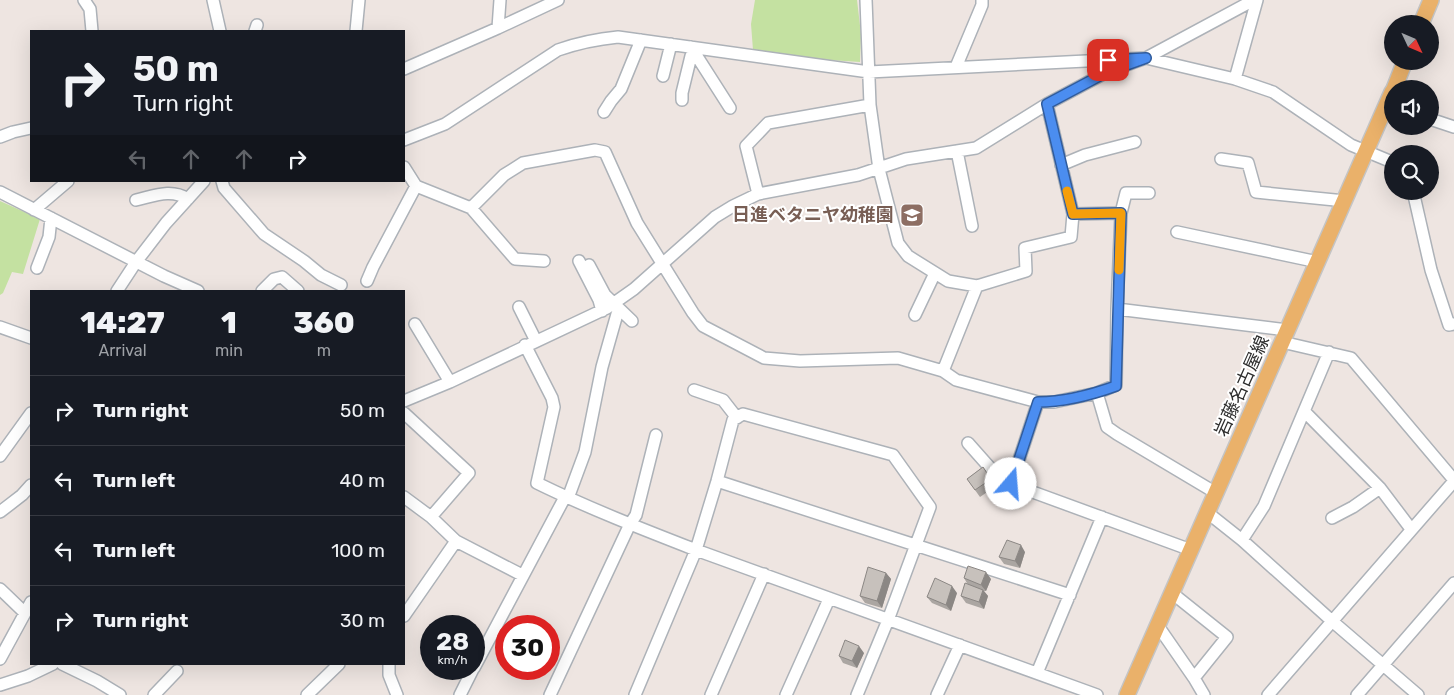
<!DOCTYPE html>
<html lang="en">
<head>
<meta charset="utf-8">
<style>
	body { margin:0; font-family:Rubik,"Noto Sans JP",sans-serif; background:#242831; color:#f1f3f6; height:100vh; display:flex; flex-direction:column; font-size:19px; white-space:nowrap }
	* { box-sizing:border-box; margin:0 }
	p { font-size:16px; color:#9ea1a6 }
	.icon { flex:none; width:28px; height:28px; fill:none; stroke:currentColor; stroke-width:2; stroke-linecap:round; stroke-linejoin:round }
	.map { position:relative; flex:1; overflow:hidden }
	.details { position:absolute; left:30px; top:290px; width:375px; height:375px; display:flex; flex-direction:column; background:#171b24; border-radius:0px; box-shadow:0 5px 20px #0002 }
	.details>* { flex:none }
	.hud { position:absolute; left:30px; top:30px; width:375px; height:152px; border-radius:0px; box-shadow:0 5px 20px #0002; background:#171b24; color:#f1f3f6; overflow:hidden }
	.needle { width:32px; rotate:134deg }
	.fabs { position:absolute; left:1384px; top:15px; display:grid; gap:10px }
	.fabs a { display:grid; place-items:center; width:55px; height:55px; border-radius:50%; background:#171b24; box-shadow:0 5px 20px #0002; font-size:25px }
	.speed { position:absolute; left:420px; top:615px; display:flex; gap:10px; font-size:25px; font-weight:700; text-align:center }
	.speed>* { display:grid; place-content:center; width:65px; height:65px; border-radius:50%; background:#171b24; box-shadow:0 5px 20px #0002; line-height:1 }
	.speed small { font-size:12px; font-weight:400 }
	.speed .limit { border:8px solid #d22; background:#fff; color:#111 }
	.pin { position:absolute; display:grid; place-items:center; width:42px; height:42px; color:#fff; margin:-21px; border-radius:10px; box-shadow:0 2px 8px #0006 }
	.me { position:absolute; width:55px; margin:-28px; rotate:18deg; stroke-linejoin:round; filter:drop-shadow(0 0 4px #0008) }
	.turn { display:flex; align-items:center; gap:18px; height:105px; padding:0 20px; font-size:22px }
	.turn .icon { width:65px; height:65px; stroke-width:2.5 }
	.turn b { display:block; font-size:35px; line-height:42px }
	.lanes { display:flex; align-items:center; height:48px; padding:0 20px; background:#0003; justify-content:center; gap:25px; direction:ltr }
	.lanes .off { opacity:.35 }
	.eta { display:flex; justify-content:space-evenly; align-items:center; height:85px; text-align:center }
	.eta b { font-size:30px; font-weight:800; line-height:35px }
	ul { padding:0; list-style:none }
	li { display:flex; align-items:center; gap:15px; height:70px; padding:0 20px; border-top:1px solid #363941 }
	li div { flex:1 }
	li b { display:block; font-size:19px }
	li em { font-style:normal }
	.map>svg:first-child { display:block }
	.green { fill:#c4e1a1 }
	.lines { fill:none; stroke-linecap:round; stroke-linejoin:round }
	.minor-casing { stroke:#adb2b8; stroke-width:14 }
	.major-casing { stroke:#c4c4c4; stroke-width:18 }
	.minor { stroke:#fff; stroke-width:11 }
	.major { stroke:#eab16a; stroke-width:15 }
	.wall { fill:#aba6a2 }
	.shaded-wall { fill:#8b8784 }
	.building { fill:#c7c1bc; stroke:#8b8784 }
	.route-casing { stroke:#315c9c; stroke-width:12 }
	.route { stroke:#4b8df0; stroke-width:9 }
	.slow { stroke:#f59e0b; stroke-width:9 }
	.labels { text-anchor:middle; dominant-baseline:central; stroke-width:4; stroke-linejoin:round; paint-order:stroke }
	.education-label { font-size:18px; font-weight:bold; fill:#785e54; stroke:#fff; text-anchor:end }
	.street-label { font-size:18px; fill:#2d2d2d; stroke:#fff }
</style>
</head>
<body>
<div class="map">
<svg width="1454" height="695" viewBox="0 0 1454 695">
	<rect width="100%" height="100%" fill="#eee5e1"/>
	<!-- green -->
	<path class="green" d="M755,0H857L861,34L860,62L799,58L753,50L751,24Z
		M0,201L40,219L23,274L12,272L3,293L0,295Z"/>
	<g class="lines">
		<!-- minor casing -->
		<g class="minor-casing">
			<path id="minor" d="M84,0L90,9L92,31
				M213,0L220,31
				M866,0L870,105L879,169L898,243L908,256L948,281L977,286L943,371
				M498,28L500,0
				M255,31L257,25
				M356,31L359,0
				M691,47L730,108
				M956,67L982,5V0
				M404,69L498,28L558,0
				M663,76L671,44
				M1235,79L1257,0
				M682,100V93L691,56L694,51
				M604,112L611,101L621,89L641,40
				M1430,119L1454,127
				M0,137L13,132L31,128
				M404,140L445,124L558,50C578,43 597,39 618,37L869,72L1146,58L1235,79L1273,92L1351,145L1392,162
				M957,151L972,226
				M1221,159L1248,163L1256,192L1345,201
				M1061,165L1085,155L1135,142
				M404,167L416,186L471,208L504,175L523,163L595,150L605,152L637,223L693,313L703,326L764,358L800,361L898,358L943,371L956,380L1038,402H1054L1097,393L1116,385L1117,309L1121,213L1073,214L1047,104
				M222,181L224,188L264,234L304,261L321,275L341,285
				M1413,191L1431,270L1449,325L1454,324
				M0,192L164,276L198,291
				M758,194L746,146L768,123L870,105
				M136,200C154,196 171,188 188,199
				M471,208L515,259L544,261
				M34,210L68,181
				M1121,213L1126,193H1149
				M1177,232L1318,262
				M579,261L599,300L602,311
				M589,265L605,295L632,321
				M37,268L49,237L51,218
				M367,281L373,267L416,186
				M977,286L1026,271L1025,248L1071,237L1073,214
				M117,291L136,262L166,223L204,181
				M262,291L274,279L282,277L298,291
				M519,307L536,341
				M1117,309L1287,330
				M915,315L935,273
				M415,324L450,382
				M0,327L31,338
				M1282,342L1351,358L1454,480
				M525,345L552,398L554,407L537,483C588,508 642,529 696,550L1097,695
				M694,390L723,400L737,418
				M1097,393L1107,427L1117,434L1216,493
				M404,401L450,382L607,308L634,289L715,217L733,206L758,194L858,175L906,159L976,148L1047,104L1107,72L1146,58L1254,0
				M1305,412L1380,488L1411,529
				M404,413L469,473L431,517
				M968,443L999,478L1011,484L1191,550
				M0,456L31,413
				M717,481L1070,595
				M1011,484L1038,402
				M404,497L431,517L456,541L522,575
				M568,498L585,452L602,367L617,314L620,310
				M0,512L22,495L31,485
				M1208,513L1242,540L1332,621L1418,695
				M1332,518L1353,507L1380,488
				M1242,540L1264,506L1329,352
				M0,589L25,613
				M1172,593L1227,637L1194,678
				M404,616L456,541
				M1158,626L1194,678L1204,695
				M0,659L31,602
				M62,664L97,681L120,695
				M389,664V675L397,695
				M474,668L565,497
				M1037,673L1102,517
				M0,685L28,676L53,664
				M154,695L177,671
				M307,695L339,664
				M460,695L473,669
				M550,695L630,524L636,515L656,435
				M635,695L696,550L717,481L733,420L743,414L893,455L930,507L888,620L857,695
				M711,695L764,574
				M786,695L829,599
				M937,695L960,645
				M1268,695L1454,481
				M1357,695L1454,583
				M1452,695L1454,693"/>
		</g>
		<!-- major casing -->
		<g class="major-casing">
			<path id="major" d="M1421,24L1431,0
				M1394,89L1405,61
				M1127,695L1392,92"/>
		</g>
		<!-- minor -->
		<use href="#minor" class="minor"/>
		<!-- major -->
		<use href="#major" class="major"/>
	</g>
	<!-- wall -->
	<path class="wall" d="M983,467L996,486L980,497L967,479Z
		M1025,552L1020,568L1004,564L999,557Z
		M886,573L891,579L882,608L865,603L860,596Z
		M964,578L991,579L986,591H984L988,596L984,609L966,603L961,596L968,585Z
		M957,593L951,611L932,603L927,597Z
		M864,653L857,668L843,663L839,656Z"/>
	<!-- shaded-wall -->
	<path class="shaded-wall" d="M1021,545L1025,552L1020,568L1015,561Z
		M986,572L991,579L986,591L981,585Z
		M886,573L891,579L882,608L877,601Z
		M952,586L957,593L951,611L946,605Z
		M983,590L988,596L984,609L979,602Z
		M859,646L864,653L857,668L852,661Z"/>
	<!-- building -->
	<path class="building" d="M983,467L991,479L975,490L967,479Z
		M1007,540L1021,545L1015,561L999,557Z
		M968,566L986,572L981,585L964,578Z
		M868,567L886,573L877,601L860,596Z
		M935,578L952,586L946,605L927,597Z
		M965,583L983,590L979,602L961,596Z
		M845,640L859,646L852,661L839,656Z"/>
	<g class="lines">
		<!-- route casing -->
		<g class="route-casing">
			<path id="route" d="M1011,484L1038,402C1064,402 1091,395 1116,386L1121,213L1073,214L1047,104L1107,72L1146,58L1108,60"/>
		</g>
		<!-- route -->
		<use href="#route" class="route"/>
		<!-- slow -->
		<path class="slow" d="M1067,191L1073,214L1121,213L1119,270"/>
	</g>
	<!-- icons -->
	<defs>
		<g id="school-square" transform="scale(1.25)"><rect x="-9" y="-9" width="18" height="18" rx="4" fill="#8d6e63" stroke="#fff"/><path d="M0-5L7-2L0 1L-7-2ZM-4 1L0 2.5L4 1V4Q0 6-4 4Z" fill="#fff"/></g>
	</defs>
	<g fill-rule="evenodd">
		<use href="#school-square" x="912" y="215"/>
	</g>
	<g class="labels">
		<!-- education labels -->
		<g class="education-label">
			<text x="894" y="215">日進ベタニヤ幼稚園</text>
		</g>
		<!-- street labels -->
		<g class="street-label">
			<text transform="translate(1242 386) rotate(-66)">岩藤名古屋線</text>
		</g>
	</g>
</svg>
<div class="fabs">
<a><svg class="needle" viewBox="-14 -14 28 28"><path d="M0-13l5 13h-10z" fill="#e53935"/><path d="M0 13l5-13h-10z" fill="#9ea1a6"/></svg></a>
<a><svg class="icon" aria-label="sound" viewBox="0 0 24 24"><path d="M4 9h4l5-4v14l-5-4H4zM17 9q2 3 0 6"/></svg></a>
<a><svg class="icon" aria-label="search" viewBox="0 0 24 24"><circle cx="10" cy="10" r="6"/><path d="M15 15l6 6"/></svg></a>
</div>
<div class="speed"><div>28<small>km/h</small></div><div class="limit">30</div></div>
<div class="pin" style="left:1108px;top:60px;background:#d93025"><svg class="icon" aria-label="arrive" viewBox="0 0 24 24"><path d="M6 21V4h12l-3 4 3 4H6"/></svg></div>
<svg class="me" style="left:1011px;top:484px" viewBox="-20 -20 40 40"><circle r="19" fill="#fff"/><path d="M0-13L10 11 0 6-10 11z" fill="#4b8df0"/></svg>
<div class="hud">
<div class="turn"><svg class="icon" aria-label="right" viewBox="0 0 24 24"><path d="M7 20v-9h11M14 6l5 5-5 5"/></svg><div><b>50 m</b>Turn right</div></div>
<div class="lanes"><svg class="icon off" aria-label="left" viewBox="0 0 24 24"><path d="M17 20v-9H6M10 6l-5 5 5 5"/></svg><svg class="icon off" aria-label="ahead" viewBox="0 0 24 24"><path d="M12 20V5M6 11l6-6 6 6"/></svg><svg class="icon off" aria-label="ahead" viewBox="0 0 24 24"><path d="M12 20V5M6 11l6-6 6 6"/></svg><svg class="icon" aria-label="right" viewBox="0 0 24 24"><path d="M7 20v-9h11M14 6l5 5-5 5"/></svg></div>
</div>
<section class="details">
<div class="eta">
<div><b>14:27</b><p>Arrival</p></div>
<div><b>1</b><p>min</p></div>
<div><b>360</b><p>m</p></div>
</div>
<ul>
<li><svg class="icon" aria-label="right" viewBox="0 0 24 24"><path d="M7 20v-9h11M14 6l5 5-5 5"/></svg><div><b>Turn right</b></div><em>50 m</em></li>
<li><svg class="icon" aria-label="left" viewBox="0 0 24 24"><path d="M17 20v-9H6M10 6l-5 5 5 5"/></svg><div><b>Turn left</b></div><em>40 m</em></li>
<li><svg class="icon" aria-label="left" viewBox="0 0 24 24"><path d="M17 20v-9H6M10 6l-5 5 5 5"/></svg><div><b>Turn left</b></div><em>100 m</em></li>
<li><svg class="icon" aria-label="right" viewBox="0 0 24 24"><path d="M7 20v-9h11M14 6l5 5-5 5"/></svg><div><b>Turn right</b></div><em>30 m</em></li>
</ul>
</section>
</div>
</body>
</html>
